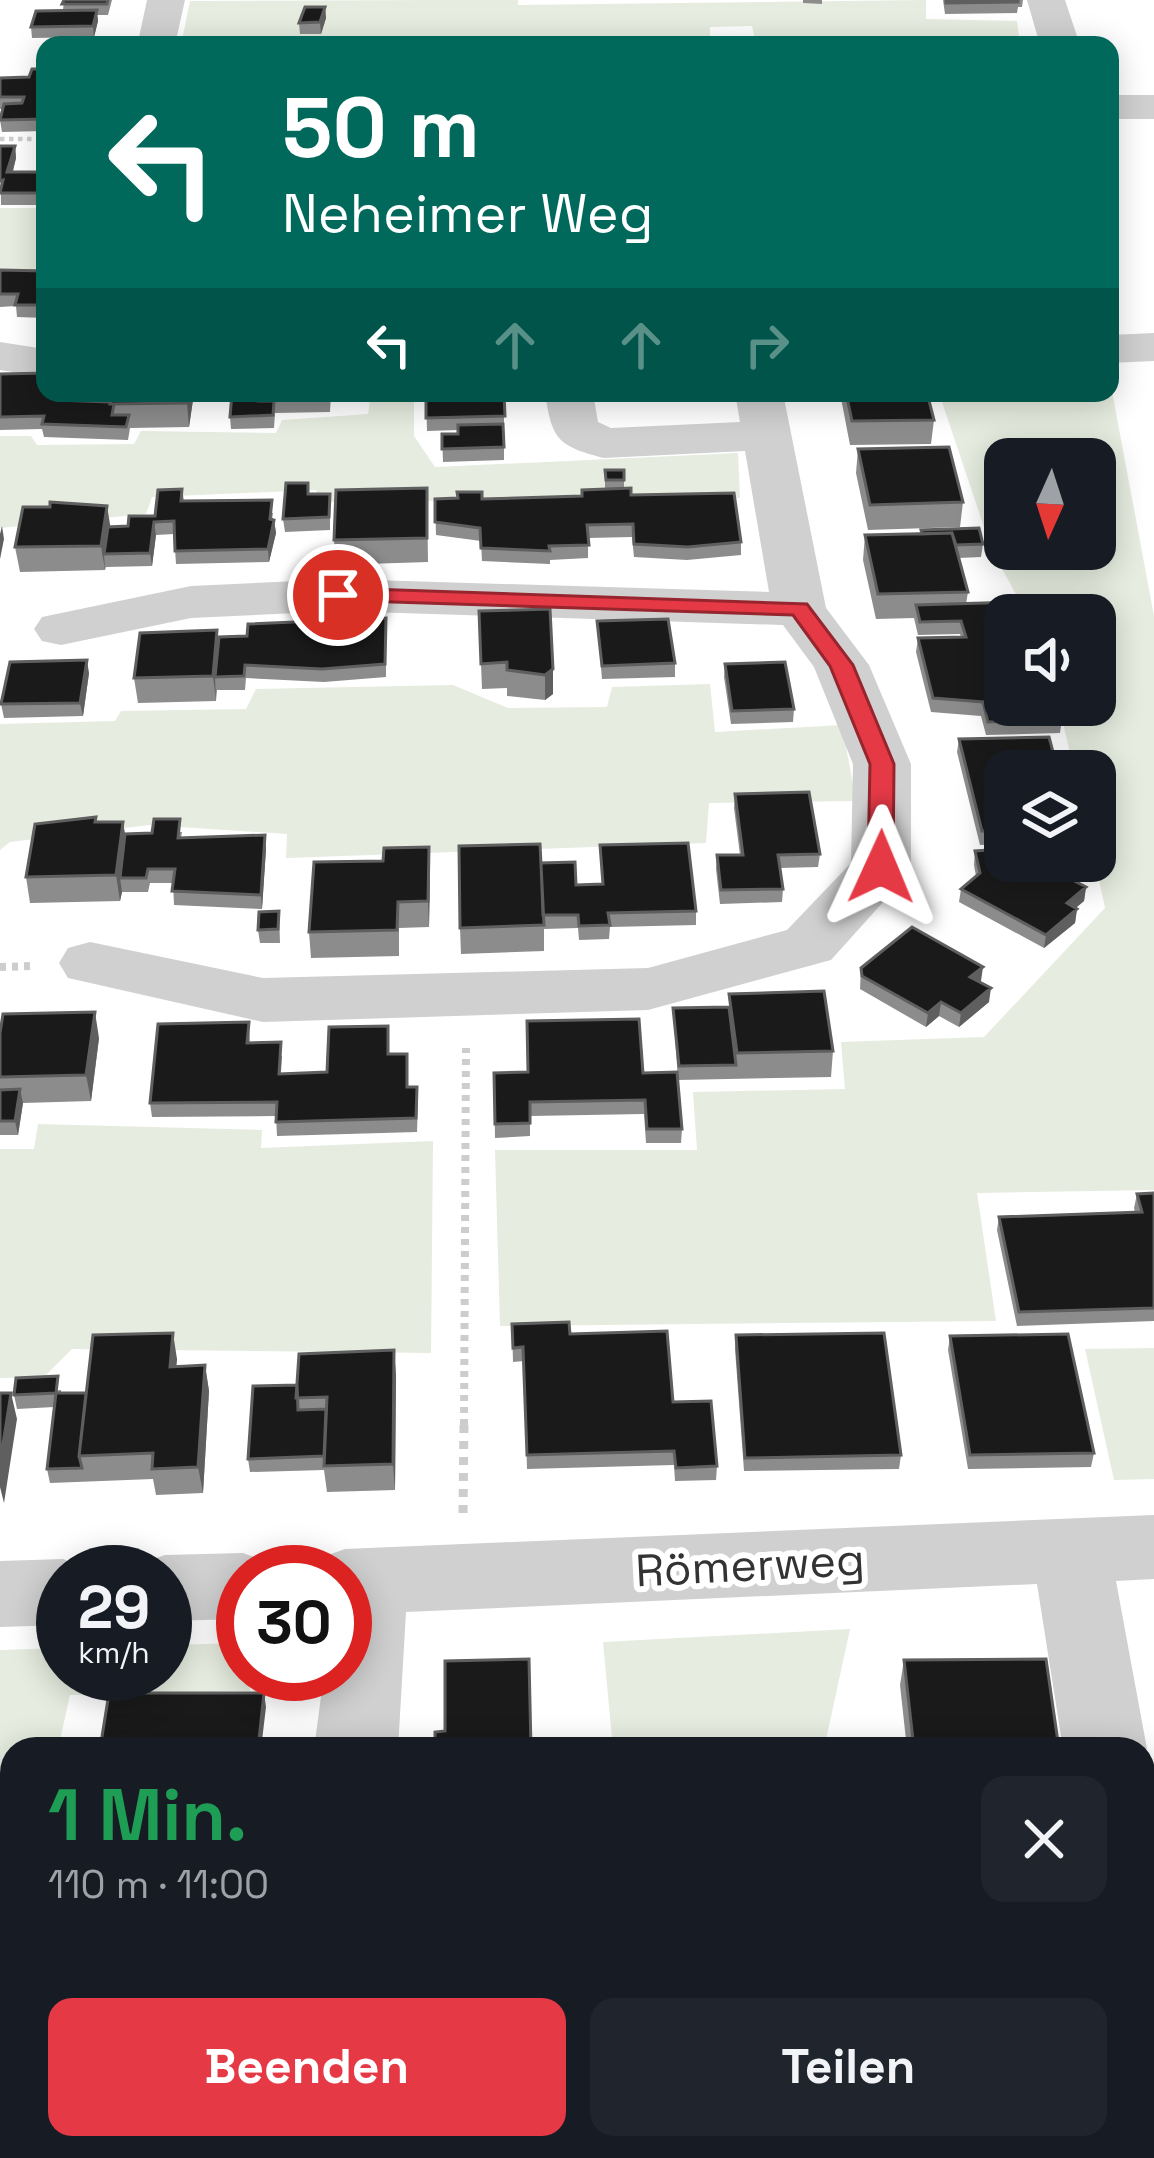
<!DOCTYPE html>
<html lang="de">
<head>
<meta charset="utf-8">
<style>
	body { margin:0; font-family:"Space Grotesk",sans-serif; background:#20242c; color:#f1f3f6; height:100vh; display:flex; flex-direction:column; font-size:45px; white-space:nowrap }
	* { box-sizing:border-box; margin:0 }
	p { font-size:39px; color:#9ea1a6 }
	.icon { flex:none; width:66px; height:66px; fill:none; stroke:currentColor; stroke-width:2; stroke-linecap:round; stroke-linejoin:round }
	.map { position:relative; flex:1; overflow:hidden }
	.details { position:absolute; left:0px; top:1737px; width:1155px; height:423px; display:flex; flex-direction:column; background:#171b24; border-radius:36px 36px 0 0; box-shadow:0 6px 30px #0003 }
	.details>* { flex:none }
	.banner { position:absolute; left:36px; top:36px; width:1083px; height:366px; border-radius:24px; box-shadow:0 6px 30px #0003; background:#00695c; color:#fff; overflow:hidden }
	.needle { width:78px; rotate:183deg }
	.fabs { position:absolute; left:984px; top:438px; display:grid; gap:24px }
	.fabs a { display:grid; place-items:center; width:132px; height:132px; border-radius:24px; background:#171b24; box-shadow:0 6px 30px #0003; font-size:60px }
	.speed { position:absolute; left:36px; top:1545px; display:flex; gap:24px; font-size:60px; font-weight:700; text-align:center }
	.speed>* { display:grid; place-content:center; width:156px; height:156px; border-radius:50%; background:#171b24; box-shadow:0 6px 30px #0003; line-height:1 }
	.speed small { font-size:30px; font-weight:400 }
	.speed .limit { border:18px solid #d22; background:#fff; color:#111 }
	.pin { position:absolute; display:grid; place-items:center; width:102px; height:102px; color:#fff; margin:-51px; border:6px solid #fff; border-radius:50%; box-shadow:0 3px 12px #0007 }
	.me { position:absolute; width:132px; margin:-66px; rotate:1deg; stroke-linejoin:round; filter:drop-shadow(0 0 9px #0008) }
	.turn { display:flex; align-items:center; gap:42px; height:252px; padding:0 48px; font-size:54px }
	.turn .icon { width:156px; height:156px; stroke-width:2.5 }
	.turn b { display:block; font-size:84px; line-height:102px }
	.lanes { display:flex; align-items:center; height:114px; padding:0 48px; background:#0003; justify-content:center; gap:60px; direction:ltr }
	.lanes .off { opacity:.35 }
	.round { display:grid; place-items:center; flex:none; width:126px; height:126px; border-radius:24px; background:#20242c }
	.headline { display:flex; align-items:center; justify-content:space-between; height:204px; padding:0 48px }
	h1 { font-size:72px; font-weight:700; line-height:90px; color:#1e9e55 }
	.action { display:flex; gap:24px; margin-top:auto; padding:24px 48px }
	.action a { flex:1; height:138px; border-radius:24px; background:#e63946; color:#fff; font-size:48px; font-weight:700; line-height:138px; text-align:center }
	.action a+a { background:#20242c; color:#f1f3f6 }
	.map>svg:first-child { display:block }
	.green { fill:#e6ecdf; fill-rule:evenodd }
	.lines { fill:none; stroke-linecap:round; stroke-linejoin:round }
	.path-far2 { stroke:#cdcdcd; stroke-width:4.5; stroke-dasharray:4.5 4.5; stroke-linecap:butt }
	.path-far1 { stroke:#cdcdcd; stroke-width:8; stroke-dasharray:6 6; stroke-linecap:butt }
	.path { stroke:#cdcdcd; stroke-width:9; stroke-dasharray:8 8; stroke-linecap:butt }
	.minor { fill:#d0d0d0; fill-rule:evenodd }
	.wall { fill:#8c8c8c }
	.shaded-wall { fill:#5f5f5f }
	.building { fill:#1a1a1a; stroke:#5f5f5f; stroke-width:3 }
	.route { fill:#e63946; stroke:#96252e; stroke-width:3 }
	.labels { text-anchor:middle; dominant-baseline:central; stroke-width:12; stroke-linejoin:round; paint-order:stroke }
	.street-label { font-size:45px; fill:#333; stroke:#fff }
</style>
</head>
<body>
<div class="map">
<svg width="1154" height="2158" viewBox="0 0 1154 2158">
	<rect width="100%" height="100%" fill="#fff"/>
	<!-- green -->
	<path class="green" d="M442,0H518V5L926,0V19L1017,21L1020,45H756L752,26L710,27V45H181L190,1Z
		M0,208H45V279H0Z
		M1110,381L1154,616V1190L977,1193L996,1321L500,1326L495,1150H697L693,1092L845,1089L841,1042L984,1037L1105,908L1095,861V771H1074L1059,705H1095V615H1027L991,548L939,393H1110ZM1005,459H1095V549H1005Z
		M371,393H414V436L435,467L738,453L740,498L319,502L316,490L152,497L146,514L0,528V436H31L37,445L134,444L141,431L276,433L282,420L368,414Z
		M710,684L715,732L842,725L856,801L709,803L706,843L286,858L287,834L149,825L10,842L0,850V724L115,721L121,711L246,709L256,689L453,685L508,708L607,707L612,687Z
		M38,1124L262,1130L261,1148L433,1141L431,1353L72,1349L44,1377L0,1378V1149H34Z
		M1154,1348V1479L1114,1480L1085,1349Z
		M850,1629L824,1749H613L603,1642Z
		M243,1643V1674H251L250,1691L70,1695L58,1749H12V1973L0,2032V1650L63,1648V1674H165V1645Z
		M618,2148H895L897,2158H618Z"/>
	<g class="lines">
		<!-- path-far2 -->
		<path class="path-far2" d="M0,139H45"/>
		<!-- path-far1 -->
		<path class="path-far1" d="M0,967L34,966
			M464,1425L466,1048"/>
		<!-- path -->
		<path class="path" d="M463,1513L464,1422"/>
		<!-- minor -->
		<path class="minor" d="M147,0H185L175,45L138,42Z
			M1027,0H1065L1080,45H1040Z
			M1110,95H1154V119H1110Z
			M1154,333V361L1110,363V335Z
			M0,342L45,349V377L0,370Z
			M545,393H593L598,422L611,428L740,422L735,393H783L826,608L869,665L911,764V867L902,881L831,960L648,1010L263,1022L68,978L59,963L68,948L90,942L263,978L648,968L787,930L851,863L853,764L814,667L783,625L339,611L191,618L61,645L42,641L34,629L42,617L191,586L339,579L769,592L745,451L604,458C557,446 552,439 545,393Z
			M1154,1515V1579L1116,1581L1147,1749L1143,1757V1749H1063L1037,1584L406,1612L398,1749H314L324,1674H345V1572H310L317,1559L345,1549Z
			M243,1553L271,1563L276,1572H243V1619L165,1621V1572H133L137,1565L165,1555Z
			M63,1559L93,1572H63V1625L0,1627V1561Z
			M1143,1932L1154,1936V2082L1143,2077Z
			M263,2148H357L356,2158H262Z"/>
	</g>
	<!-- wall -->
	<path class="wall" d="M64,0H112L108,15H97L98,21L94,37L32,38L31,27L63,10Z
		M803,0H822V4L803,3Z
		M943,0H1023L1022,7H1018L1017,13L945,14Z
		M325,7L326,18L321,34H300L299,23Z
		M45,69V131L2,132L0,120L3,109H0V78L29,77Z
		M0,146H15L16,158L13,172H45V192L42,205H1Z
		M0,270L45,271V318L17,317L16,306L0,307Z
		M0,374L63,393L62,400L110,402L112,393H194L189,427L130,428L128,440L44,437L42,429L0,430Z
		M232,393H331L330,412L275,413L274,428L231,429L230,417Z
		M426,393H504V460L443,462L442,434H458V430L427,431Z
		M840,393H927L934,420L931,444L850,445Z
		M858,449L963,502L960,527L868,530L856,473Z
		M605,470H624V488L631,495L741,542V555L687,560L634,557L632,537L588,538V558L550,560V564L482,561L481,541L436,535L435,499L582,496L605,489Z
		M427,488L428,562L336,565L334,540Z
		M182,489L184,501L273,513L272,520H274L276,533L269,562L176,564L174,534L156,535L152,566L106,567L105,570L20,572L15,547L110,527L128,526L155,516Z
		M309,494H330V530L285,532L283,519Z
		M921,530L983,544L981,557L959,558L968,592L966,604L1005,705L1062,719L1060,733L986,735L981,716L931,712L916,652L918,638L961,637L960,634L918,635L914,618L876,619L863,560L865,535L921,534Z
		M479,611L553,669V694L545,700L507,696V688L482,689Z
		M386,618V677L324,682L246,678L245,690H217L216,701L138,703L134,678L217,630L219,642L247,636Z
		M597,621L675,663V677L602,679Z
		M725,664L794,709L793,722L731,724L724,677Z
		M89,673L83,716L4,718L1,704Z
		M959,739L1005,771V844L980,845L957,752Z
		M735,794L820,854L818,867L780,868L783,889L782,902L720,904L716,869L717,855H740L734,808Z
		M96,817L97,822H123L125,834L182,832L181,838L265,835L266,849L262,909L174,905L173,883H150L148,892H122L120,901L30,903L26,877Z
		M600,845L696,911V925L610,927L609,939L579,940L578,928L544,929V951L461,954L460,928L541,863L576,885L602,884Z
		M975,851L1086,887L1084,901L1076,908L1077,909L1075,923L1044,948L959,902L961,889L976,876L974,865Z
		M430,873L429,927L399,928V956L311,958L309,932Z
		M279,911L280,943H260L258,930Z
		M861,968L981,981L980,982L989,1002L959,1027L939,1016L926,1027L860,989Z
		M729,994L833,1051L831,1077L678,1080L673,1008L729,1007Z
		M249,1022L250,1043L282,1056L281,1073L327,1072L389,1054L408,1087L418,1101L417,1132L277,1136L276,1116L152,1117L150,1103Z
		M0,1033L99,1038L91,1101L23,1103L18,1135H0Z
		M494,1073H643L682,1129L681,1143H646L644,1114L530,1116V1136L495,1138Z
		M1154,1193V1321L1017,1326L997,1230L999,1217L1135,1212L1134,1208L1137,1194Z
		M512,1324L570,1334L673,1402L717,1466L716,1480L675,1481L674,1465L527,1469L524,1361L513,1362Z
		M736,1335L901,1455L899,1469L744,1471L735,1349Z
		M950,1336L1094,1453L1091,1467L968,1469L948,1350Z
		M394,1350L396,1376L395,1490L327,1492L324,1470L250,1472L248,1459L297,1385Z
		M177,1359L176,1366L205,1365L209,1391L203,1493L156,1495L153,1479L50,1483L47,1469L54,1407L17,1409L14,1395L61,1390V1393H86Z
		M904,1660L1059,1749H907L900,1685Z
		M0,2064H12V2134H0Z"/>
	<!-- shaded-wall -->
	<path class="shaded-wall" d="M325,7L326,18L321,34L320,22Z
		M97,10L98,21L94,37L93,26Z
		M15,146L16,158L9,184L7,172Z
		M45,172V192L42,205L40,193Z
		M188,393H194L189,427L187,403Z
		M107,506L111,530L104,554L105,570L101,546Z
		M274,520L276,533L269,562L268,549Z
		M154,522L156,535L152,566L150,553Z
		M2,526L4,539L0,559V534Z
		M217,630L220,656L215,677L216,701L213,676Z
		M87,660L89,673L83,716L80,703Z
		M553,669V694L545,700V675Z
		M123,822L127,848L120,878L122,892L120,901L116,875Z
		M265,835L266,849L262,909L261,895Z
		M429,847L430,873L429,927L428,901Z
		M1086,887L1084,901L1064,917L1067,903Z
		M1077,909L1075,923L1044,948L1046,935Z
		M983,967L981,981L969,990L970,977Z
		M991,988L989,1002L959,1027L961,1013Z
		M941,1002L939,1016L926,1027L928,1013Z
		M95,1012L99,1038L91,1101L86,1075Z
		M20,1089L23,1103L18,1135L15,1121Z
		M173,1333L177,1359L174,1393L170,1367Z
		M394,1350L396,1376L395,1490L393,1464Z
		M205,1365L209,1391L203,1493L198,1467Z
		M11,1393L17,1419L4,1503L0,1487V1463Z
		M264,1693L266,1707L261,1749H258Z"/>
	<!-- building -->
	<path class="building" d="M64,0H108L107,4H62Z
		M946,0H1018V2L946,3Z
		M305,7H325L320,22L299,23Z
		M97,10L93,26L31,27L36,11Z
		M837,39L838,45H779L778,40Z
		M32,69H45V119L0,120L4,104L22,103L24,97H0V78L29,77Z
		M0,146H15L7,172H45L40,193H0L3,180L0,181Z
		M0,270L45,271V305H15L18,294H0Z
		M45,373V393H59L57,400L110,402V404H114L112,415H129L126,427L42,424L44,416L0,417V374Z
		M112,393H188L187,403L110,404Z
		M232,393H257L258,401H274L273,415L230,417Z
		M426,393H504L505,416L426,418Z
		M846,393H927L934,420L852,421Z
		M503,424L504,447L442,449V434H458V425Z
		M949,447L963,502L870,505L858,449Z
		M605,470H624V480H606Z
		M286,483H308V494H330L329,517L283,519Z
		M427,488V538L334,540L336,490Z
		M631,488V495L734,493L741,542L688,547L634,544L633,524L587,525L589,545L549,546L550,551L481,548L480,528L435,522V499L458,498L457,492H482V499L582,496V490Z
		M182,489L181,501L272,500L270,519L274,520L268,549L175,551L174,521L154,522L150,553L104,554L108,527L128,526L129,516H155L158,490Z
		M50,502L107,506L101,546L15,547L23,507H50Z
		M979,528L983,544L956,545L952,533L922,534L921,530Z
		M952,533L968,592L878,594L865,535Z
		M1019,602L1023,615H1005V705H1058L1062,719L988,722L983,702L933,698L918,638L966,637L961,621L920,622L916,605Z
		M550,609L553,669L545,675L507,670V662L481,664L479,611Z
		M386,618L385,664L322,669L245,665L244,676L215,677L219,637L247,636L248,624Z
		M668,619L675,663L602,666L597,621Z
		M217,630L213,676L134,678L140,633Z
		M87,660L80,703L1,704L10,662Z
		M785,662L794,709L732,711L725,664Z
		M1049,737L1058,771H1005V831H982L959,739Z
		M809,792L820,854L778,855L783,889L721,890L717,855H743L735,794Z
		M96,817L95,822H123L116,875L26,877L35,824Z
		M154,819H180L178,838L265,835L261,895L172,891L175,869H148L146,878H120L125,834L152,833Z
		M688,843L696,911L608,913L610,925L579,926L578,915H543L541,863L575,862L576,885L603,884L600,845Z
		M540,844L544,925L460,928L459,846Z
		M429,847L428,901L398,902L397,930L309,932L314,862L383,861L384,848Z
		M1005,849V861H1036L1086,887L1067,903L1077,909L1046,935L961,889L980,873L975,851Z
		M279,911L278,929L258,930L259,912Z
		M912,927L983,967L970,977L991,988L961,1013L941,1002L928,1013L862,976L861,968Z
		M824,991L833,1051L737,1053L729,994Z
		M729,1007L736,1065L679,1066L673,1008Z
		M95,1012L86,1075L0,1077V1033L3,1014Z
		M639,1019L643,1073L677,1072L682,1129H647L645,1100L530,1102V1123L495,1124L494,1073L528,1072L527,1021Z
		M249,1022L247,1043L281,1042L279,1074L327,1072L329,1027L388,1026V1054H407V1087H417L416,1118L276,1122L277,1102L150,1103L158,1024Z
		M20,1089L15,1121H0V1090Z
		M1154,1193V1308L1019,1312L999,1217L1142,1212L1137,1194Z
		M569,1322L570,1334L667,1331L673,1402L711,1401L717,1466L676,1468L674,1451L527,1455L523,1347L513,1348L512,1324Z
		M173,1333L170,1367L205,1365L198,1467L152,1469L153,1453L79,1456L93,1335Z
		M884,1333L901,1455L745,1458L736,1335Z
		M1068,1334L1094,1453L970,1455L950,1336Z
		M394,1350L393,1464L324,1466L327,1397L296,1398L299,1354Z
		M58,1376L56,1393L14,1395L16,1378Z
		M297,1385L298,1410L326,1409L324,1456L248,1459L253,1386Z
		M0,1393H11L0,1463Z
		M56,1393H86L79,1456L82,1468L47,1469Z
		M529,1659L531,1749H435V1732L445,1731V1661Z
		M1046,1659L1059,1749H914L904,1660Z
		M109,1693H264L258,1749H100Z
		M0,2064H12V2122H0Z
		M47,2148H109L108,2158H45Z
		M425,2148H593L592,2158H424Z
		M924,2148H973L974,2158H925Z"/>
	<!-- route -->
	<path class="route" d="M338,588L807,604L853,665L894,764L893,867L881,875L868,867L870,764L830,666L793,615L331,600L327,595Z"/>
	<g class="labels">
		<!-- street labels -->
		<g class="street-label">
			<text transform="translate(750 1565) rotate(-3)">Römerweg</text>
		</g>
	</g>
</svg>
<div class="fabs">
<a><svg class="needle" viewBox="-14 -14 28 28"><path d="M0-13l5 13h-10z" fill="#e53935"/><path d="M0 13l5-13h-10z" fill="#9ea1a6"/></svg></a>
<a><svg class="icon" aria-label="sound" viewBox="0 0 24 24"><path d="M4 9h4l5-4v14l-5-4H4zM17 9q2 3 0 6"/></svg></a>
<a><svg class="icon" aria-label="layers" viewBox="0 0 24 24"><path d="M12 4l9 5-9 5-9-5zM3 14l9 5 9-5"/></svg></a>
</div>
<div class="speed"><div>29<small>km/h</small></div><div class="limit">30</div></div>
<div class="pin" style="left:338px;top:595px;background:#d93025"><svg class="icon" aria-label="arrive" viewBox="0 0 24 24"><path d="M6 21V4h12l-3 4 3 4H6"/></svg></div>
<svg class="me" style="left:881px;top:867px" viewBox="-20 -20 40 40"><path d="M0-17L14 15 0 8-14 15z" fill="#e63946" stroke="#fff" stroke-width="4"/></svg>
<div class="banner">
<div class="turn"><svg class="icon" aria-label="left" viewBox="0 0 24 24"><path d="M17 20v-9H6M10 6l-5 5 5 5"/></svg><div><b>50 m</b>Neheimer Weg</div></div>
<div class="lanes"><svg class="icon" aria-label="left" viewBox="0 0 24 24"><path d="M17 20v-9H6M10 6l-5 5 5 5"/></svg><svg class="icon off" aria-label="ahead" viewBox="0 0 24 24"><path d="M12 20V5M6 11l6-6 6 6"/></svg><svg class="icon off" aria-label="ahead" viewBox="0 0 24 24"><path d="M12 20V5M6 11l6-6 6 6"/></svg><svg class="icon off" aria-label="right" viewBox="0 0 24 24"><path d="M7 20v-9h11M14 6l5 5-5 5"/></svg></div>
</div>
<section class="details">
<div class="headline"><div><h1>1 Min.</h1><p>110 m · 11:00</p></div><a class="round"><svg class="icon" aria-label="close" viewBox="0 0 24 24"><path d="M6 6l12 12M18 6L6 18"/></svg></a></div>
<div class="action"><a>Beenden</a><a>Teilen</a></div>
</section>
</div>
</body>
</html>
